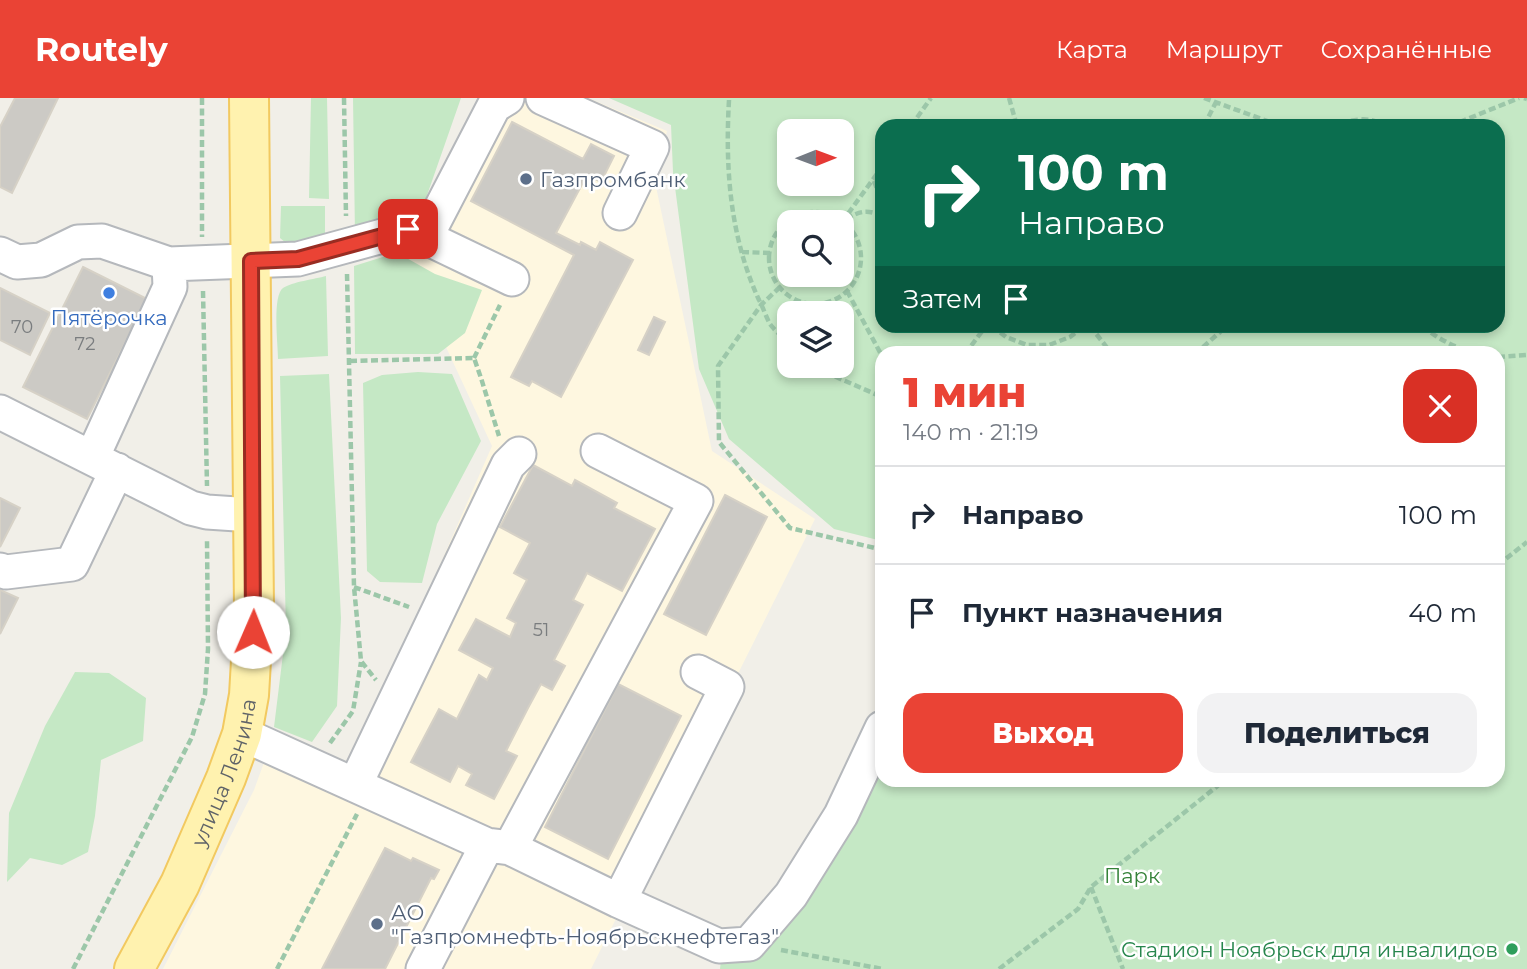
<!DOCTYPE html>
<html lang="ru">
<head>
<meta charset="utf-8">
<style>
	body { margin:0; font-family:Montserrat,sans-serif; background:#f2f2f3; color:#1f2937; height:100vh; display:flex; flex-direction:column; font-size:26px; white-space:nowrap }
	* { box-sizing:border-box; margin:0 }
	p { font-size:23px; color:#747a83 }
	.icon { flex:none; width:38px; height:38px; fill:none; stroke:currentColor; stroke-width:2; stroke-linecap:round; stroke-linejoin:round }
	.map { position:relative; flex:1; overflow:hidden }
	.panel { position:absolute; left:875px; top:248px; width:630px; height:441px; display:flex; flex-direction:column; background:#fff; border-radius:21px; box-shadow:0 4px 10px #0003 }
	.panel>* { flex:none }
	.hud { position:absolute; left:875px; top:21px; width:630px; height:214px; border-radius:21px; box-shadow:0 4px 10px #0003; background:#0b6e4f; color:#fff; overflow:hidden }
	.needle { width:46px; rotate:89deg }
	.buttons { position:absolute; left:777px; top:21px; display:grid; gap:14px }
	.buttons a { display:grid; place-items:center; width:77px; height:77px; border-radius:14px; background:#fff; box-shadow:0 4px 10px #0003; font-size:35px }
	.pin { position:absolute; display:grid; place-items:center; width:60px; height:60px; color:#fff; margin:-30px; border-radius:14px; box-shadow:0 4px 10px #0006 }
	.me { position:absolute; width:77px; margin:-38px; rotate:1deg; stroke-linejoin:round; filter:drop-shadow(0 0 5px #0008) }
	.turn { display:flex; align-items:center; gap:24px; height:147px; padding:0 28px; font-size:32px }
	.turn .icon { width:91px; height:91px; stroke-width:2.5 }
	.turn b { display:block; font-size:49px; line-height:60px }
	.then { display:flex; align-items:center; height:66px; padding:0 28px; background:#0003; gap:14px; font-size:26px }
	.round { display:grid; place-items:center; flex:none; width:74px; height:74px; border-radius:21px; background:#f2f2f3 }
	.headline { display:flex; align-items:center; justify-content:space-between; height:119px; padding:0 28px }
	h1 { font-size:42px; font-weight:800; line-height:52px; color:#ea4335 }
	.primary-button { display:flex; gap:14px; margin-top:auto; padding:14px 28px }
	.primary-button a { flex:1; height:80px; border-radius:21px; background:#ea4335; color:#fff; font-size:28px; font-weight:800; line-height:80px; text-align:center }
	.primary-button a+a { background:#f2f2f3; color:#1f2937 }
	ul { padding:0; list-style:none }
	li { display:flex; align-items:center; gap:21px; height:98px; padding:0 28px; border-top:2px solid #e0e1e3 }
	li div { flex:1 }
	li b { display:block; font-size:26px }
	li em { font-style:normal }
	header { display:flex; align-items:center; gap:42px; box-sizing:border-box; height:98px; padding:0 35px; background:#ea4335; color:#fff }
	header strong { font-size:33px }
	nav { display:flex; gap:38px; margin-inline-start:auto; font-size:24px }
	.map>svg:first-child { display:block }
	.commercial { fill:#fef7e0 }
	.green { fill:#c5e8c5; fill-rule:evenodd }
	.building { fill:#cccac5; stroke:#d6d1c6; stroke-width:2 }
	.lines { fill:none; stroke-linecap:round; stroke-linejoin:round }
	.minor-casing { stroke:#b5b8bc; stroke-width:37 }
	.major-casing { stroke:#f2c960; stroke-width:42 }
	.path { stroke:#9cc7a9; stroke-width:4.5; stroke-dasharray:7 3.5; stroke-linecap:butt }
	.minor { stroke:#fff; stroke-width:33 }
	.major { stroke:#fff2af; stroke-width:38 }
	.route-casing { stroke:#982c22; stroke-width:18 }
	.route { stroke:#ea4335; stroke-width:12 }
	.service-dot { fill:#5c6f8a; stroke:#fff; stroke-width:2.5 }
	.shop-dot { fill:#3f7fe0; stroke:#fff; stroke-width:2.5 }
	.leisure-dot { fill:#2e9e5b; stroke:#fff; stroke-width:2.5 }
	.labels { text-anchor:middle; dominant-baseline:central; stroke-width:5; stroke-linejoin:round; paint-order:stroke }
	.number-label { font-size:18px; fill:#7a7d7f }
	.service-label { font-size:21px; fill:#4e5e75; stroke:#fff; text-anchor:start }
	.shop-label { font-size:21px; fill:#366cbe; stroke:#fff }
	.street-label { font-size:21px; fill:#5f6368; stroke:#fff }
	.park-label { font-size:21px; fill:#348238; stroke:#fff }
	.leisure-label { font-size:21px; fill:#27864d; stroke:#fff; text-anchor:end }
</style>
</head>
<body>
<header>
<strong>Routely</strong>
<nav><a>Карта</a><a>Маршрут</a><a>Сохранённые</a></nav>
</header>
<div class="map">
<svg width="1527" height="871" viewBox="0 0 1527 871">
	<rect width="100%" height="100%" fill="#f1efe8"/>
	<!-- commercial -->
	<path class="commercial" d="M483,0H588L667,33L655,84L712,353L815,421L591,871H163L254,692L275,634L352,668L492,348L406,163Z"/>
	<!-- green -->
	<path class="green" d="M311,0H327L329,101L309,100Z
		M353,0H461L418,123L355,137Z
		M609,0H1527V871H720L721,862L882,658V682H1498V256H882V443L834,431L729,341L699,271L673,74L671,27ZM882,28H1498V228H882ZM789,33H842V86H789ZM789,124H842V177H789ZM789,215H842V268H789Z
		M281,108H325V139L312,144L286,145L280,140Z
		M386,158H403L435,176L482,192L465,235L438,256H355L354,168Z
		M326,178L328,258L278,261C278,246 272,198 283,190C292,184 315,181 326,178Z
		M418,274L452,276L481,343L437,426L422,485L380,484L367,473L363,285L382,277Z
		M329,276L341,520L337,608L312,644L274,629L286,532L280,278Z
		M75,574L109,575L146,600L143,643L101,662L95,718L88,754L62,767L30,760L7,784L9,715L45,628Z"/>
	<!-- building -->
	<path class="building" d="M15,0H58L12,95L0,89V29Z
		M512,24L583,61L591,46L614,58L601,84L587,77L556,135L580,147L581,144L596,152L600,144L633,162L561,299L532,283L529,288L511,279L574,157L471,103Z
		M83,169L147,201L87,321L23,289Z
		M0,190L50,215L30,257L0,242Z
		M654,219L665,224L649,257L638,252Z
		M533,367L572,388L575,382L617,405L614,410L655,431L622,493L587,475L573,502L583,507L554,562L565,568L552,592L541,586L528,610L506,653L517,658L494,701L466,687L472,676L458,668L450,684L411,664L439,611L457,621L479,577L487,582L493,570L459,552L476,521L510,539L516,525L507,520L527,482L514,475L530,445L500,429Z
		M725,397L767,419L706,537L664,516Z
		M0,400L20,410L0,449Z
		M0,492L18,500L0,536Z
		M618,586L681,618L608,761L545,729Z
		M385,750L411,763L413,760L439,772L434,781L431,780L385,871H322Z"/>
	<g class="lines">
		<!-- minor casing -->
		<g class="minor-casing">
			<path id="minor" d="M543,0L652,49L620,115
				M426,139L494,8L507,0
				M0,156L17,164L41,162L78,144L102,143L169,166L298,161L408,131L512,181
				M0,314L191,410L207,414L252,417
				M92,360L170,189L169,166
				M0,472L6,474L72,466L117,372
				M242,636L487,747L423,871
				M355,687L508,367L519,356
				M487,747L510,750L619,803L719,848L749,846L791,797L841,717L882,630
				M510,750L696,403L598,353
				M619,803L727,589L698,574"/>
		</g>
		<!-- major casing -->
		<g class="major-casing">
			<g id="major">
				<path id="s1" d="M134,871L180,786L226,680L242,636L249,597L254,511L249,0"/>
			</g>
		</g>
		<!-- path -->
		<path class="path" d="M202,0V139
			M344,0L346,118
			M1009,0L1017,28
			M1204,0L1281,28
			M1524,0L1527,1
			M729,2C725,71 730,139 759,202C763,209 766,219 770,226C775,233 783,239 789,245
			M911,28L931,0
			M1204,28L1218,0
			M1343,28L1345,24C1361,20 1372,20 1386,28
			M1450,28L1519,0
			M874,83L882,104
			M769 160a46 46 0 1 1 92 0a46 46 0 1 1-92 0Z
			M846,121C860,113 867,111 882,118
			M842,124L882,69
			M742,154L770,155
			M347,176L354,489L361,563L376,582
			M780,189L761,207L718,268L719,344L790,430L875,450L882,456
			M203,193L207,388
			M847,193L882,258
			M992,228L1006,239L1027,247H1049L1070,239L1084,228
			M1090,228L1112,256
			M1423,228C1438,242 1456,249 1475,256
			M965,256L986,228
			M1195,256L1227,228
			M1498,259L1527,257
			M474,260L500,207
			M350,263L474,260L481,280L499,338
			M817,268L827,275L882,299
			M1498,467L1527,444
			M354,489L409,509
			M330,645L353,613L361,564
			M1091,789L1123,871
			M781,852L883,871
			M73,871L192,639L205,596L208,551L207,442
			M277,871L357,716
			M999,871L1078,811L1091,789L1225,682"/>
		<!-- minor -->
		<use href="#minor" class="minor"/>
		<!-- major -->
		<use href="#major" class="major"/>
	</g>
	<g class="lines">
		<!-- route casing -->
		<g class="route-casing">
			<path id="route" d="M253,534L251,163L298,161L408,131"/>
		</g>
		<!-- route -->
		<use href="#route" class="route"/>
	</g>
	<!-- markers -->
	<g class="service-dot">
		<circle cx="526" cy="81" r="7"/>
		<circle cx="377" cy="826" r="7"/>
	</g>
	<circle class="shop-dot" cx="109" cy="195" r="7"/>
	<circle class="leisure-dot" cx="1512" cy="851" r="7"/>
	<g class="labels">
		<!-- number labels -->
		<g class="number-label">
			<text x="22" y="229">70</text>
			<text x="85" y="246">72</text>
			<text x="541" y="532">51</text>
		</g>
		<!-- service labels -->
		<g class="service-label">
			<text x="540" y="81">Газпромбанк</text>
			<text x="391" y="814">АО<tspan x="391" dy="24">"Газпромнефть-Ноябрьскнефтегаз"</tspan></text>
		</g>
		<!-- shop labels -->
		<g class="shop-label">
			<text x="109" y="219">Пятёрочка</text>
		</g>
		<!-- street labels -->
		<g class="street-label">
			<text stroke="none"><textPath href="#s1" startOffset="217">улица Ленина</textPath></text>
		</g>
		<!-- park labels -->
		<g class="park-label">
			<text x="1132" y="777">Парк</text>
		</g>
		<!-- leisure labels -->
		<g class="leisure-label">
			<text x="1498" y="851">Стадион Ноябрьск для инвалидов</text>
		</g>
	</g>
</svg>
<div class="buttons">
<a><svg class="needle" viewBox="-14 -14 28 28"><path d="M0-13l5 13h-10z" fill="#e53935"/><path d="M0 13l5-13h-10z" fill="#747a83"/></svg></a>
<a><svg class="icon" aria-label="search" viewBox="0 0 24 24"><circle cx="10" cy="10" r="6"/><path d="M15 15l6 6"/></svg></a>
<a><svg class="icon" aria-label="layers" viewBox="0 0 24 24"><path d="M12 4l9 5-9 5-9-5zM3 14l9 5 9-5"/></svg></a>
</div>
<div class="pin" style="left:408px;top:131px;background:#d93025"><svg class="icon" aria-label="arrive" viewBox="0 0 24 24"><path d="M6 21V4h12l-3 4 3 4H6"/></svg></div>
<svg class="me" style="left:253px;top:534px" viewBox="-20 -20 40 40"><circle r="19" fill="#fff"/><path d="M0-13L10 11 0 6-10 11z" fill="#ea4335"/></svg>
<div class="hud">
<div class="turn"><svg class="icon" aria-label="right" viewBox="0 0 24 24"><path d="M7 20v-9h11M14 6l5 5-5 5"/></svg><div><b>100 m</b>Направо</div></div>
<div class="then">Затем<svg class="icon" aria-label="arrive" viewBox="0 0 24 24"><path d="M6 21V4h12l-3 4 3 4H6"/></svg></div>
</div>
<section class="panel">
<div class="headline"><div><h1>1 мин</h1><p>140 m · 21:19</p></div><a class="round" style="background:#d93025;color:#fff"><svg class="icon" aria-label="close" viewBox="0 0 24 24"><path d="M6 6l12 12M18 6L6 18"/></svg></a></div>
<ul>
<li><svg class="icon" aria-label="right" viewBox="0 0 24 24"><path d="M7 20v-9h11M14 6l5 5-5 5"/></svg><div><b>Направо</b></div><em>100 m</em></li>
<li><svg class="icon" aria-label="arrive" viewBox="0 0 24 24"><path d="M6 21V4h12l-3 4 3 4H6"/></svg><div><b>Пункт назначения</b></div><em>40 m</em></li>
</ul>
<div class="primary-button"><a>Выход</a><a>Поделиться</a></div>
</section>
</div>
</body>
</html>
